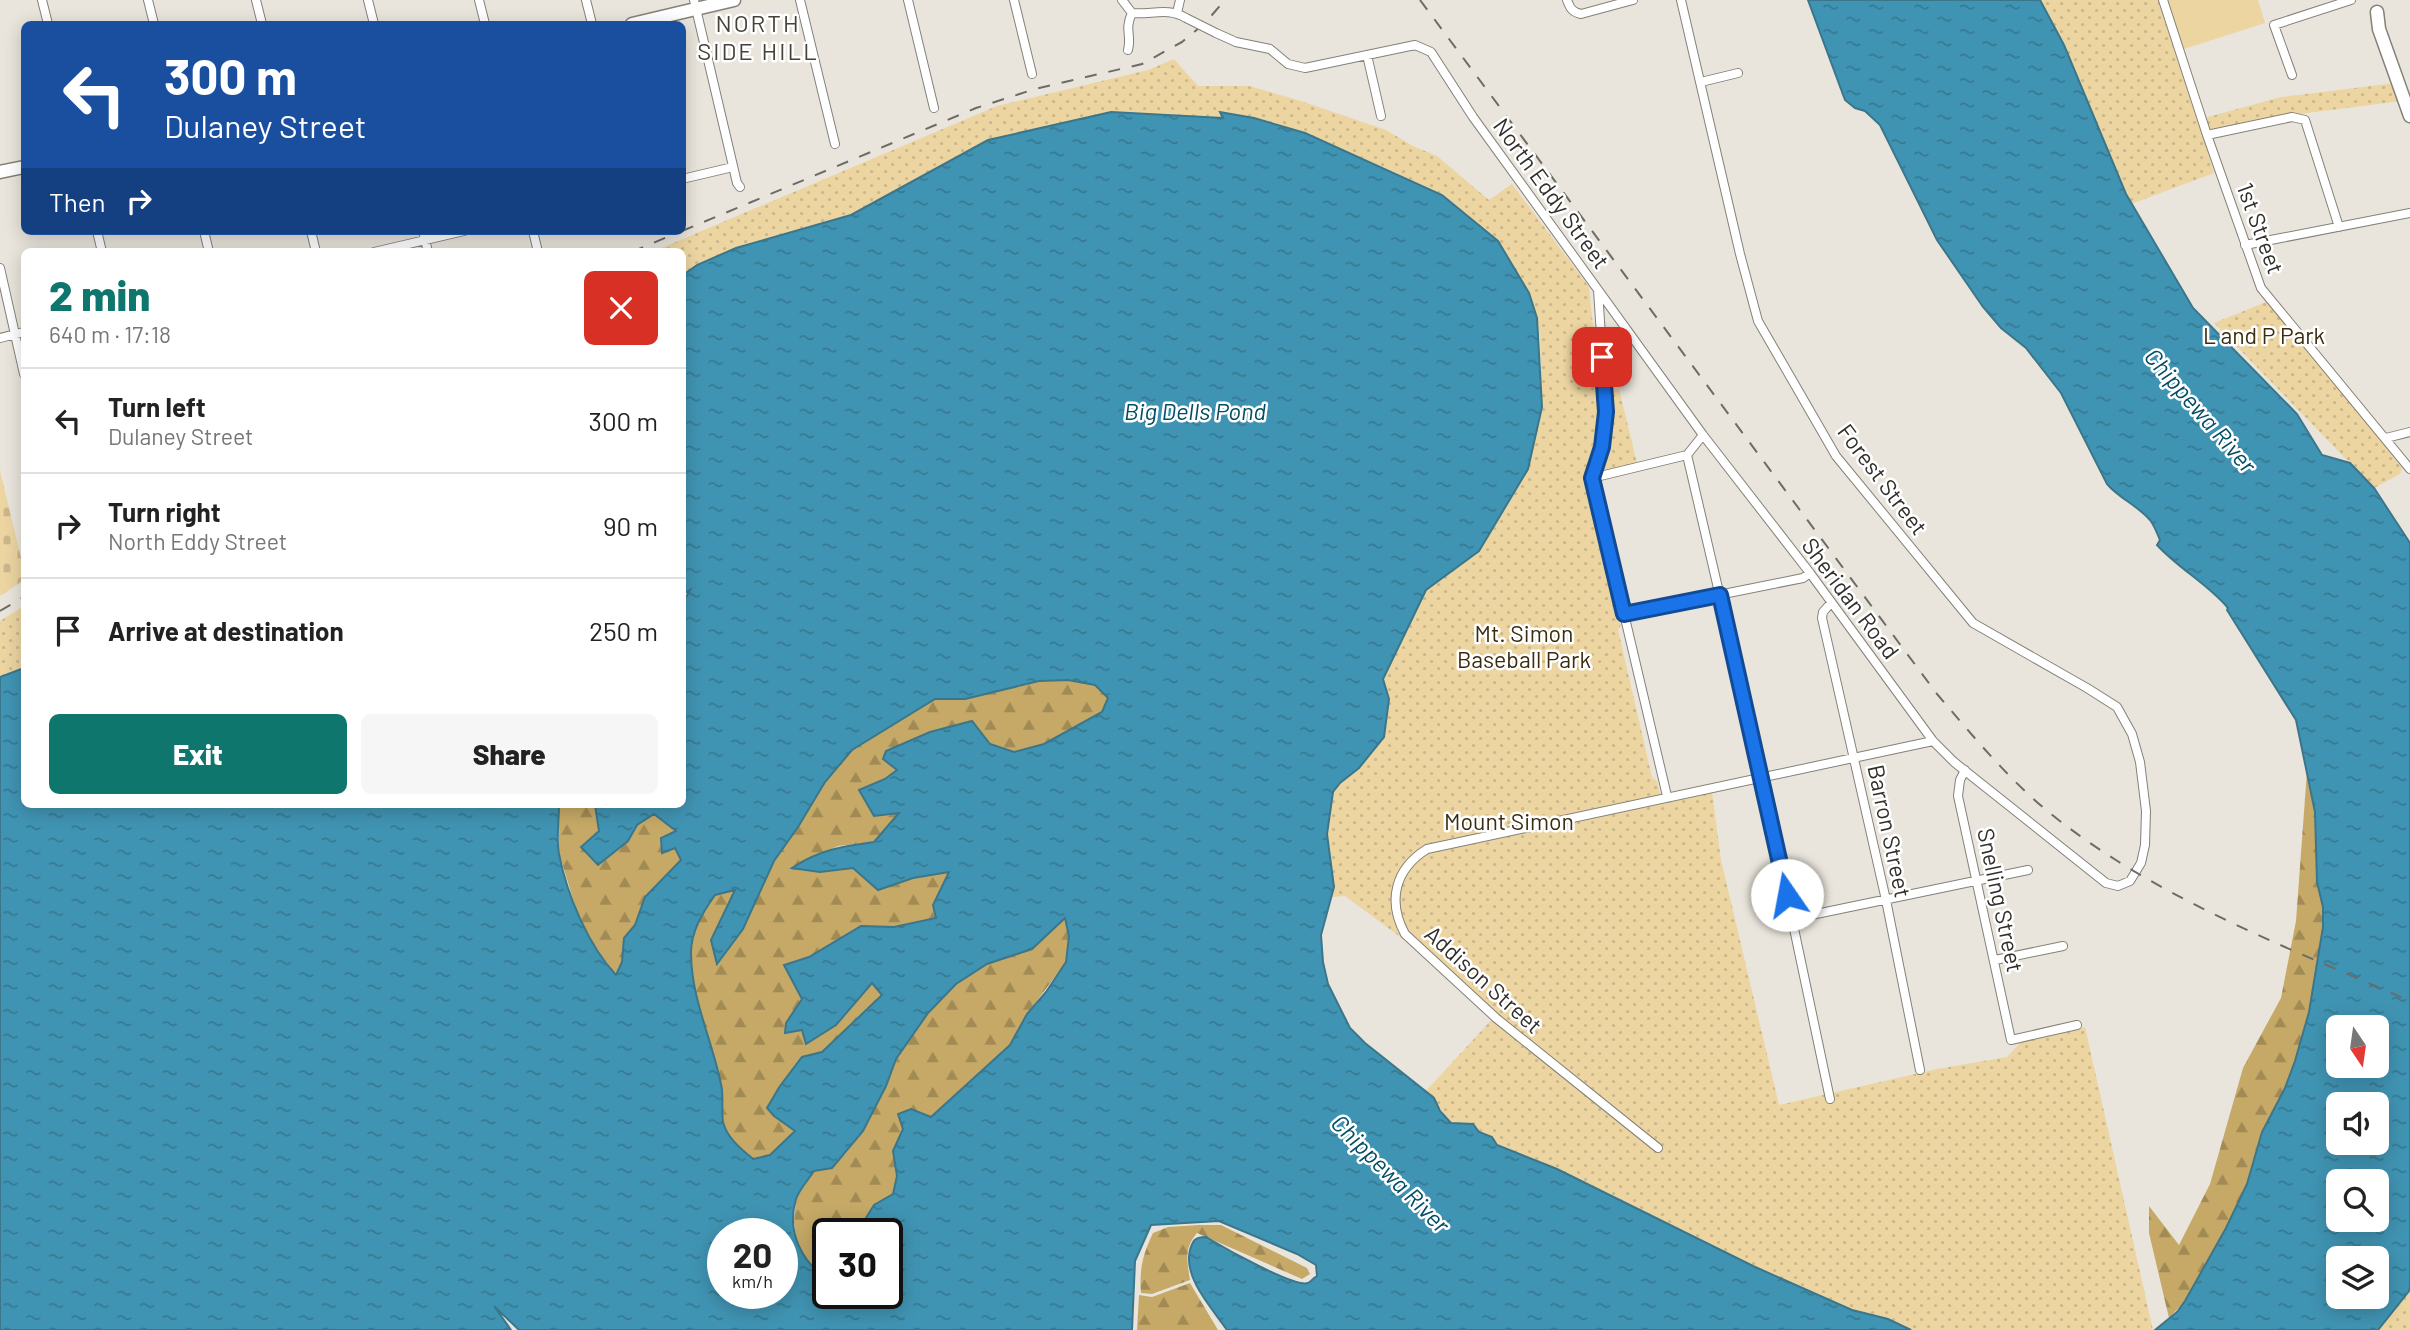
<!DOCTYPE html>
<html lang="en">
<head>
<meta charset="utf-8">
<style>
	body { margin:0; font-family:Barlow,sans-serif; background:#f6f6f6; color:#222; height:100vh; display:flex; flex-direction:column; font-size:26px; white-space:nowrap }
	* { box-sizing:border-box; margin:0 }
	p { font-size:23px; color:#767676 }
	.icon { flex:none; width:38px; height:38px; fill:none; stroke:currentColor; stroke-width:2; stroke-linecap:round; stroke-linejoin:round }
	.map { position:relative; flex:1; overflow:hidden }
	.sheet { position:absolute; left:21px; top:248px; width:665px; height:560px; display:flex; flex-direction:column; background:#fff; border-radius:10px; box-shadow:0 4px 18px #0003 }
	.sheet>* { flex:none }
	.top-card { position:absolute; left:21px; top:21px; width:665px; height:214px; border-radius:10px; box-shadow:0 4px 18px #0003; background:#1a4fa0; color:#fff; overflow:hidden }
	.needle { width:46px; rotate:167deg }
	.tools { position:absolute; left:2326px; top:1015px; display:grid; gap:14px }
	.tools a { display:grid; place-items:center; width:63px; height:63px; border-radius:10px; background:#fff; box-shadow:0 4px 18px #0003; font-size:35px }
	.speed { position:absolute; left:707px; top:1218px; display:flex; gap:14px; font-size:35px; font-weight:700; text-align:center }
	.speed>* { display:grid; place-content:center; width:91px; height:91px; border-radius:50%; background:#fff; box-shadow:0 4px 18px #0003; line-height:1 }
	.speed small { font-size:18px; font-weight:400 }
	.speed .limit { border:4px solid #111; border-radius:10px; background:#fff; color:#111 }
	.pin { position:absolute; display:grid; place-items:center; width:60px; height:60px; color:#fff; margin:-30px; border-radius:14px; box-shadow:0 4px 10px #0006 }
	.me { position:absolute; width:77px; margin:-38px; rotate:348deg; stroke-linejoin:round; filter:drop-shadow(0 0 5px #0008) }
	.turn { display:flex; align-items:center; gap:24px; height:147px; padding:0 28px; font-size:32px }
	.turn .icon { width:91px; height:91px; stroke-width:2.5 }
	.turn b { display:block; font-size:49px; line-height:60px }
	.then { display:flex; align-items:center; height:66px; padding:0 28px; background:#0003; gap:14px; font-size:26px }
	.round { display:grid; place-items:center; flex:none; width:74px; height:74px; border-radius:10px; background:#f6f6f6 }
	.headline { display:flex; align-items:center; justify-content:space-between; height:119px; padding:0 28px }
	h1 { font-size:42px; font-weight:800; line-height:52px; color:#0f766e }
	.primary-button { display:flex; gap:14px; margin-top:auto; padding:14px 28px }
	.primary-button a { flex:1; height:80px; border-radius:10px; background:#0f766e; color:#fff; font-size:28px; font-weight:800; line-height:80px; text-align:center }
	.primary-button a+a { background:#f6f6f6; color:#222 }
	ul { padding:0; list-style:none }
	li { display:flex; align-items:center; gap:21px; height:105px; padding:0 28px; border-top:2px solid #e0e0e0 }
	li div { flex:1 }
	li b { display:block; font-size:26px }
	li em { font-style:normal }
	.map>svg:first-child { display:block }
	.grass { fill:#ecd5a1 }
	.forest { fill:url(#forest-firs) }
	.cemetery { fill:url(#cemetery-stones) }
	.park { fill:url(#park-dots) }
	.water { fill:url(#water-ripples); stroke:#3b768a; stroke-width:2; fill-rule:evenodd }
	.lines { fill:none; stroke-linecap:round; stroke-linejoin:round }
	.minor-casing { stroke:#848178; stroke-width:10 }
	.secondary-casing { stroke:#848178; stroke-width:15 }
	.minor { stroke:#fff; stroke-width:8 }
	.secondary { stroke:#fff; stroke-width:12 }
	.rail { stroke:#6d6b65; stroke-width:2; stroke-dasharray:12 12; stroke-linecap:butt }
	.minor-bridge-casing { stroke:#848178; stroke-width:10; stroke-linecap:butt }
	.minor-bridge { stroke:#fff; stroke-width:8 }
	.route-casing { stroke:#114b97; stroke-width:18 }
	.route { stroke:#1a73e8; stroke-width:12 }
	.labels { text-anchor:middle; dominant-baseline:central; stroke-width:5; stroke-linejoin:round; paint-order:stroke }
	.street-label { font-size:23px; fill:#302f2b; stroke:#fff }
	.park-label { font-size:23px; fill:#3a2d0f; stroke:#fff }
	.neighbourhood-label { font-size:24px; letter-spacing:2px; fill:#45423a; stroke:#fff }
	.water-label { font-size:24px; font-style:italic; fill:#034e64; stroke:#fff }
</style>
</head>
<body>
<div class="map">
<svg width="2410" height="1330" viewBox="0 0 2410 1330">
	<defs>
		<pattern id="forest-firs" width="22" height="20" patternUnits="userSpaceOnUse" patternTransform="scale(1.75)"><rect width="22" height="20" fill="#c6a966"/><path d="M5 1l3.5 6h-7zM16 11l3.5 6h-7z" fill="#a18a54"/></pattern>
		<pattern id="cemetery-stones" width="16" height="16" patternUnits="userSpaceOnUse" patternTransform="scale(1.75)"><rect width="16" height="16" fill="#ecd5a1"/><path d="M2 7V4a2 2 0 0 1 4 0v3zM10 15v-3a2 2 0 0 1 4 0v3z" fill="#cbb78b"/></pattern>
		<pattern id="park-dots" width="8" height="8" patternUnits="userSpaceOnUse" patternTransform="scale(1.75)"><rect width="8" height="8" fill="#ecd5a1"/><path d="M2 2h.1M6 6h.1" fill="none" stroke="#cbb78b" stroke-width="1.8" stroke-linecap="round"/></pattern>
		<pattern id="water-ripples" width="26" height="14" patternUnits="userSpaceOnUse" patternTransform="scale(1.75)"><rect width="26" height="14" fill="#4094b3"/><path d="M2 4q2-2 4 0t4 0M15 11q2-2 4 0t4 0" fill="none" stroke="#367992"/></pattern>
	</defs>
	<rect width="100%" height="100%" fill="#e9e5dc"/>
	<!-- grass -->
	<path class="grass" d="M2167,0H2258L2265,23L2184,49Z"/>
	<!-- forest -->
	<path class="forest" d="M1068,680L1095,685L1108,698L1102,712L1044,744L1014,752L990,744L897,769L885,779L859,790L874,816L900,812L874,842L838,846L793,867L820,872L853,868L878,890L913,878L950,871L934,905L937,918L894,927L861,926L809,957L784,965L802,999L786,1023V1033L802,1030L873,983L882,995L822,1052L802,1057L780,1086L767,1108L774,1116L796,1130L770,1155L753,1159C741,1149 727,1138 723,1122C720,1110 724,1096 721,1084C712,1040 691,998 691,953C691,931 703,912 715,895L736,890L711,940L743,929L774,861L798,827L825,782L852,750L934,699H965L1039,681Z
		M2307,771L2315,812L2317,882L2323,907V927L2309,1012L2295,1061L2285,1088L2262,1132L2247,1184L2226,1228L2185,1301L2169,1318L2149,1233V1206L2179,1245L2210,1184L2243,1068L2281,998L2296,921Z
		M559,805H595L599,831L598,865L628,841L637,825L654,813L676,831L662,852L675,847L681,860L645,897L635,925L624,938L622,962L616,976L584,931L573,899L559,853Z
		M1065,917L1069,936L1066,962L1027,1014L1010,1045L931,1118L911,1109L893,1151L897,1176L893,1194L874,1205L856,1234H828V1280L815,1271L797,1247L794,1222L796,1199L814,1171L845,1154L863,1131L886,1086L896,1059L928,1013L956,984L987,964L1032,949Z
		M1199,1225H1221L1307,1268L1310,1274L1302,1279L1197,1233C1184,1248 1187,1261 1190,1280L1152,1294L1141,1293C1139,1270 1143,1254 1153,1233L1168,1227Z
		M1190,1283L1218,1330H1137L1139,1295L1152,1297Z"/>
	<!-- cemetery -->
	<path class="cemetery" d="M0,471L24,570V580L0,596Z"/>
	<!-- park -->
	<path class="park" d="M2040,0H2158L2197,120L2281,97L2395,83L2401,101L2292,115L2202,134L2214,173L2131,204L2064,45Z
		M1174,59L1198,86H1249L1298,100L1386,130L1413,146L1437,156L1489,200L1512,184L1589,287L1600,392L1619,389L1637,463L1589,474V489L1599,529L1596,535L1614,606L1618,609L1621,625L1618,630L1652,777L1657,781L1662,802L1712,792L1721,860L1779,1105L1937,1069L2007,1057L2021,1042L2085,1027L2153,1330H1911L1888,1319L1852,1310L1752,1266L1557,1169L1497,1145L1492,1137L1479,1132L1473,1124L1451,1123C1441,1113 1437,1100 1426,1091L1496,1015L1408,933L1403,939L1345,896L1332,897L1334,887L1327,834L1333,792L1340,783L1359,767L1384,737L1389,699L1383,679L1420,600L1426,590L1479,551L1528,469L1542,406L1540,338L1537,318L1529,293L1498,241L1442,195L1394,172L1305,133L1224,118L988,140L851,215L736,248L697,265L683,275L682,252H652L997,106L1148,70Z
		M2271,300L2402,468L2400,474L2374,488L2214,323Z
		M24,606V668L0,677V621Z
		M2410,1286V1330H2378L2409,1291Z"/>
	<!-- water -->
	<path class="water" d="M1808,0H2040L2064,45L2126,194L2193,308L2297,414L2322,455L2350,463L2374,488L2410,543V1286L2409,1291L2378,1330H2155L2177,1312L2185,1301L2226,1228L2247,1184L2262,1132L2285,1088L2295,1061L2309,1012L2323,927V907L2317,882L2315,812L2296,720L2227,610L2228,608C2208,584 2179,569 2157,545L2160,540C2157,533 2154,525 2150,520C2137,505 2120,499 2107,484L2061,393L2026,348L2001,328L1983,307L1937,240L1880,125L1865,111L1855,108L1845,100ZM2338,1027H2376V1066H2338ZM2338,1104H2376V1143H2338ZM2338,1181H2376V1220H2338ZM2338,1258H2376V1297H2338Z
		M1111,112L1223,118L1220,112L1254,118L1305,133L1442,195L1498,241L1529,293L1537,318L1542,407L1528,469L1479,551L1426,590L1383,679L1389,699L1384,737L1359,768L1340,783L1333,792L1327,834L1334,887L1321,935L1323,962L1328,984L1350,1028L1365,1043L1434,1098L1440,1111L1451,1123L1473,1124L1479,1132L1492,1137L1497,1145L1557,1169L1753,1266L1852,1310L1888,1319L1911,1330H1227C1212,1308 1183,1278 1190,1250C1193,1240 1195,1237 1206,1237C1221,1246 1294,1288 1308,1283C1309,1283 1316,1276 1317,1276L1316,1265L1297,1254L1219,1221L1151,1225L1135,1261L1132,1330H519L494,1306L511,1330H0V677L24,668V805H559C559,821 556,839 559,854C567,895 588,945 616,975L622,962L624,938L635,925L645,897L681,860L675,848L662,853L661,838L676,831L654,814L637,825L628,841L598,865L581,847L599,831L595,805H682V604L690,590L683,594V275L697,265L736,248L851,215L988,140ZM1068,680L1095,685L1108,698L1102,712L1044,744L1014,752L990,744L972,721L930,732L886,751L883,759L897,770L885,779L859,790L874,816L899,813L874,842C844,846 818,850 792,868L820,872L853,868L878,890L913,878L949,872L933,905L936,918L894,927L861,926L809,957L784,965L802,999L786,1023L785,1033L802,1030L806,1044L836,1025L872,983L882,995L822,1052L802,1057L780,1086L767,1108L774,1116L795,1131L770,1155L753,1159C741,1149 727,1138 723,1122C721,1109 724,1096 721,1084C712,1040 691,998 691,953C691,931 703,912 715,895L735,890L711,940L717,964L743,929L774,861L798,827L825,782L852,750L935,699H965L1039,681ZM1065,918L1069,936L1066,962L1046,992L1027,1014L1010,1045L931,1117L911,1109L898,1114L903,1129L893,1151L897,1176L893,1194L874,1205L856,1234H887V1293H828V1280C802,1262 786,1232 796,1199C799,1190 808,1180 814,1171L832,1168L863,1131L886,1086L896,1059L928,1013L956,984L987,964L1032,949ZM723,1234H782V1293H723Z"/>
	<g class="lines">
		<!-- minor casing -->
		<g class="minor-casing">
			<path id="minor" d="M42,0L48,24
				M148,0L154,24
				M256,0L262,24
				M368,0L374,24
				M479,0L485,24
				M586,0L592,24
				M694,0L737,183L740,187
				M800,0L835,144
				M908,0L934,108
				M1014,0L1032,74
				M1122,0L1132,13
				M1567,0C1570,8 1572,12 1581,14L1633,0
				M2163,0L2207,135L2261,288L2410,469
				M1132,13C1151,15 1168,7 1186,18
				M1177,13L1180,0
				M1216,33L1236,42L1270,49L1288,64L1305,68L1415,45L1431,52L1473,117L1703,435L1810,573L1933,741L1954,762L2106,883L2118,886L2130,881L2141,863L2145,845L2146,811L2140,762L2132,734L2117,707L2087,688L1973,623L1836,456L1758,321L1740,254L1681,0
				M1128,50C1132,35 1124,30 1132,13
				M1367,55L1381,116
				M2292,75L2274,25L2351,0
				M1701,82L1738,73
				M2207,135L2292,117L2305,120L2339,227
				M682,179L733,167
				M97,231L102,252
				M204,231L209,252
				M311,231L316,252
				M423,231L428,252
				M533,231L538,252
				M2245,245L2410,213
				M374,252L464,231
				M0,268L24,374
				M1598,290L1606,412L1602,447L1592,478L1667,796
				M0,338L24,332
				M1703,435L1687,455L1762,777L1830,1099
				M2386,438L2410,432
				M1592,478L1687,455
				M1831,603L1823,612L1822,618L1886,900L1920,1070
				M1624,614L1803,578L1810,573
				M1965,770L1960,780L1958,796L2011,1040L2077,1025
				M1792,919L2028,870
				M1995,960L2063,946
				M1658,1148L1496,1018L1405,934C1387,901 1395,869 1427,849L1933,741"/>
		</g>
		<!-- secondary casing -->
		<g class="secondary-casing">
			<path id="secondary" d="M2377,12L2379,29L2410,116
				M632,24L734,0
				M0,172L24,167"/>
		</g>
		<!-- minor -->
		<use href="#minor" class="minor"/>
		<!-- secondary -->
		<use href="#secondary" class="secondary"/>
		<!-- rail -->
		<path class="rail" d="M1420,0L1937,694C1973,736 2008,779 2051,814C2157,899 2287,947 2410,1001
			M682,231L976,108L1035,89L1142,64L1182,42L1205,23L1225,0
			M632,252L681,231
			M0,611L24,597"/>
		<!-- minor-bridge casing -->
		<g class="minor-bridge-casing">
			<path id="minor-bridge" d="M1186,18L1216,33"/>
		</g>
		<!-- minor-bridge -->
		<use href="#minor-bridge" class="minor-bridge"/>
	</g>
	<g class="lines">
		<!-- route casing -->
		<g class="route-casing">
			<path id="route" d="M1602,357L1606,412L1602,447L1592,478L1624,614L1720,595L1787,895"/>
		</g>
		<!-- route -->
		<use href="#route" class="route"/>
	</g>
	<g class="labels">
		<!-- street labels -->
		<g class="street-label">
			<text transform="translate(1552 193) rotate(54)">North Eddy Street</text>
			<text transform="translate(2261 228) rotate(70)">1st Street</text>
			<text transform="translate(1883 479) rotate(53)">Forest Street</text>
			<text transform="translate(1851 598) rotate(53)">Sheridan Road</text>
			<text transform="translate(1890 831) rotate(78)">Barron Street</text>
			<text transform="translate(2001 900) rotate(78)">Snelling Street</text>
			<text transform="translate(1484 979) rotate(42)">Addison Street</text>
		</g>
		<!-- park labels -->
		<g class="park-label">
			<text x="2264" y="335">L and P Park</text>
			<text x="1524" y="633">Mt. Simon<tspan x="1524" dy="26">Baseball Park</tspan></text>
			<text x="1509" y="821">Mount Simon</text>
		</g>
		<!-- neighbourhood labels -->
		<g class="neighbourhood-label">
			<text x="758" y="22">NORTH<tspan x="758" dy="28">SIDE HILL</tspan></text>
		</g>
		<!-- water labels -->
		<g class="water-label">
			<text x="1195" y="410">Big Dells Pond</text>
			<text transform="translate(2201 410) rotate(49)">Chippewa River</text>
			<text transform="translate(1391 1173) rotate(45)">Chippewa River</text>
		</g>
	</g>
</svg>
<div class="tools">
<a><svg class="needle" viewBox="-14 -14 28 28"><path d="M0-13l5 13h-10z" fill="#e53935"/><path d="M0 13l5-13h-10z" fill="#767676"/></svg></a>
<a><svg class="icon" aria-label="sound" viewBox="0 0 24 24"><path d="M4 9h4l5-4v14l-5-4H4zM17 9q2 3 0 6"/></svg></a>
<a><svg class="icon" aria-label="search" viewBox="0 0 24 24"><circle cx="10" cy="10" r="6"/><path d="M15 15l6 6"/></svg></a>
<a><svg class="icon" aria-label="layers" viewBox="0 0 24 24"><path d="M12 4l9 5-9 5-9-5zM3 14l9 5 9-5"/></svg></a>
</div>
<div class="speed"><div>20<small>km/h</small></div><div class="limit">30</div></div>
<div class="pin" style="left:1602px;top:357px;background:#d93025"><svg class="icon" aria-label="arrive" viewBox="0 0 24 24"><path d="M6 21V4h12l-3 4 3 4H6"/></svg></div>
<svg class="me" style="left:1787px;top:895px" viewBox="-20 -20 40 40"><circle r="19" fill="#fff"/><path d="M0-13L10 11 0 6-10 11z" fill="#1a73e8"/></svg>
<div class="top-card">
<div class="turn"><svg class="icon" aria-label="left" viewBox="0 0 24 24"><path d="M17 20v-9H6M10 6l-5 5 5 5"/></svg><div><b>300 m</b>Dulaney Street</div></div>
<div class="then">Then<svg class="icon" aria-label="right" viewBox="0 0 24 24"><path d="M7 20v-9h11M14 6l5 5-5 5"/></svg></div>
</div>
<section class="sheet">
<div class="headline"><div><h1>2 min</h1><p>640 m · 17:18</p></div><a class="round" style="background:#d93025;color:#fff"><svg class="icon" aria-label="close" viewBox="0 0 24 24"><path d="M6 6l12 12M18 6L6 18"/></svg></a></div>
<ul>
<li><svg class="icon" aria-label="left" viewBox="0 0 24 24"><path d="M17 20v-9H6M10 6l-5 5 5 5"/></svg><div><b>Turn left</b><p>Dulaney Street</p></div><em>300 m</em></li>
<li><svg class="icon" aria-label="right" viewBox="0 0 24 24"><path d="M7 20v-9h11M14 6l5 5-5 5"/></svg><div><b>Turn right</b><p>North Eddy Street</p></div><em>90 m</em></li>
<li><svg class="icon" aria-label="arrive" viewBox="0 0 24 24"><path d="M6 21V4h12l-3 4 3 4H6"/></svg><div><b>Arrive at destination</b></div><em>250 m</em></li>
</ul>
<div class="primary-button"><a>Exit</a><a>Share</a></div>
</section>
</div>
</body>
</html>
